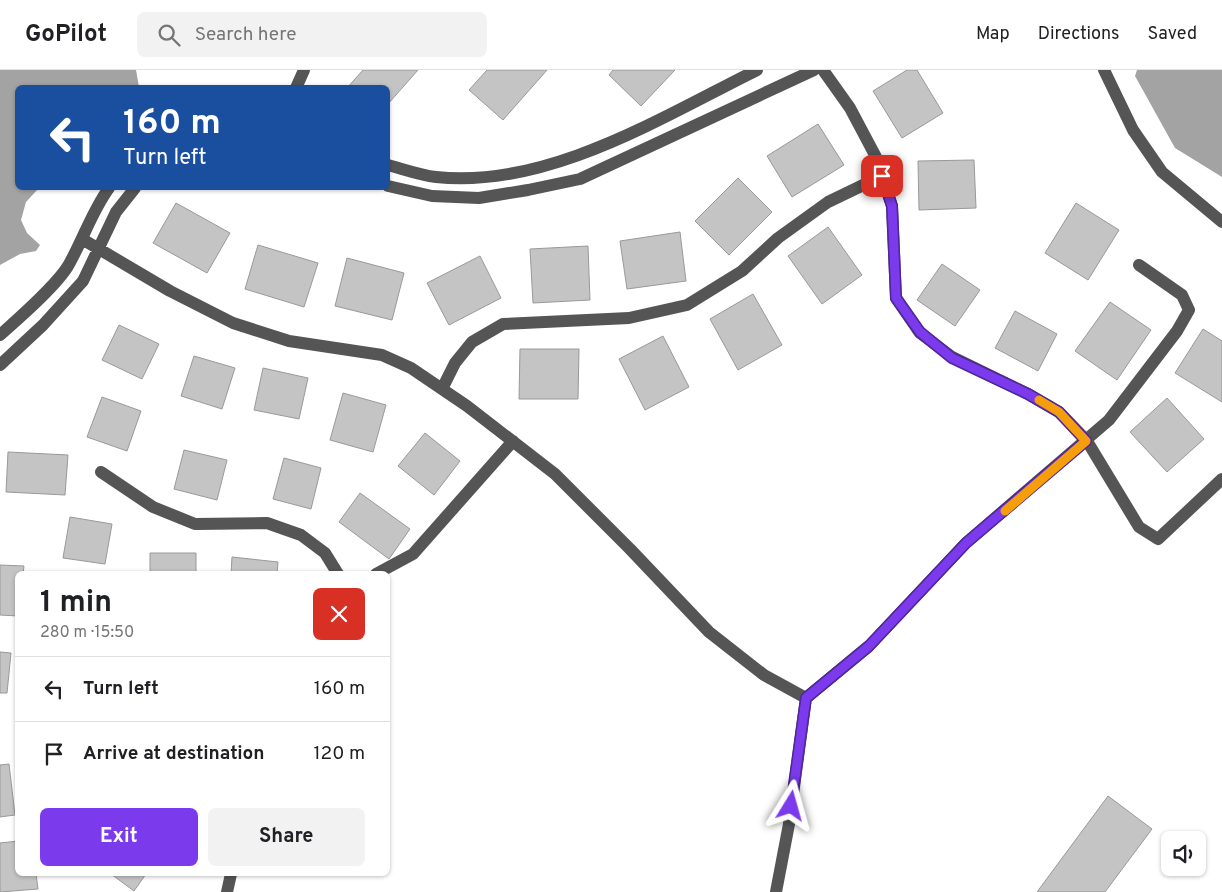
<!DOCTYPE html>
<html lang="en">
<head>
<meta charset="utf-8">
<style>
	body { margin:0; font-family:Overpass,sans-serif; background:#f2f2f2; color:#202124; height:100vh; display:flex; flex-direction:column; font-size:19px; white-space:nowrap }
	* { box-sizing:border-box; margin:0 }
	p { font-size:16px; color:#757577 }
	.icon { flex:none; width:28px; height:28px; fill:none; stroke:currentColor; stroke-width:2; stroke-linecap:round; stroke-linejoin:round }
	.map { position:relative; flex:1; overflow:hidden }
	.panel { position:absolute; left:15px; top:501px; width:375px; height:305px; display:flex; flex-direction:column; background:#fff; border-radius:8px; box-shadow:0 1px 4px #0004 }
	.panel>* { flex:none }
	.banner { position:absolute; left:15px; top:15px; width:375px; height:105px; border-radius:8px; box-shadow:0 1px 4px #0004; background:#1a4fa0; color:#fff; overflow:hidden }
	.fabs { position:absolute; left:1161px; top:761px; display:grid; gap:10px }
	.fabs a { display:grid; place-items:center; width:45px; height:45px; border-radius:8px; background:#fff; box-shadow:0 1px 4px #0004; font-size:25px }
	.pin { position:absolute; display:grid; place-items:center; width:42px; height:42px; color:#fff; margin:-21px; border-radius:10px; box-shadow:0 2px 8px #0006 }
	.me { position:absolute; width:55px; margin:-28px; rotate:8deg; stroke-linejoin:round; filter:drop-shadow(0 0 4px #0008) }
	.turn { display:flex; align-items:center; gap:18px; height:105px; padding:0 25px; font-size:22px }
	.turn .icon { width:65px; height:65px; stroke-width:2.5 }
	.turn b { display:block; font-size:35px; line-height:42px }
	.round { display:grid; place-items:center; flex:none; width:52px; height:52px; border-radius:8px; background:#f2f2f2 }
	.overview { display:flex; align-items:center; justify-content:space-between; height:85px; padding:0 25px }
	h1 { font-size:30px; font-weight:700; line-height:38px }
	.cta { display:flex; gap:10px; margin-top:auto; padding:10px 25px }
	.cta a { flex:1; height:58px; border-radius:8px; background:#7c3aed; color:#fff; font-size:20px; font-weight:700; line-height:58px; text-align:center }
	.cta a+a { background:#f2f2f2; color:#202124 }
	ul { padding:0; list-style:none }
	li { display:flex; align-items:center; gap:15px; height:65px; padding:0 25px; border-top:1px solid #e0e0e0 }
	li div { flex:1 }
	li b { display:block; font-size:19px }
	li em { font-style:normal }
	header { display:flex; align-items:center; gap:30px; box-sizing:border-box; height:70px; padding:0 25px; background:#fff; border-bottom:1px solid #e0e0e0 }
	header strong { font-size:24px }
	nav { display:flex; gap:28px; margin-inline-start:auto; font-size:18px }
	.search { width:350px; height:45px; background:#f2f2f2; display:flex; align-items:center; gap:12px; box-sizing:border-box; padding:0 18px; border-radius:8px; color:#757577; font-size:19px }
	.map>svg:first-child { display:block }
	.water { fill:#a3a3a3 }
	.building { fill:#c4c4c4; stroke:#999 }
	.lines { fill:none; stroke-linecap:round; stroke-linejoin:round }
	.minor { stroke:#555; stroke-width:12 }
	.route-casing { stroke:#51269a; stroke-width:12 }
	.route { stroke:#7c3aed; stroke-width:9 }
	.slow { stroke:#f59e0b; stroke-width:9 }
</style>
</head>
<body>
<header>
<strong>GoPilot</strong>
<div class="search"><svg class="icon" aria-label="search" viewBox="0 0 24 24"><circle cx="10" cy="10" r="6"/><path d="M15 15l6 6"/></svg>Search here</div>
<nav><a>Map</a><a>Directions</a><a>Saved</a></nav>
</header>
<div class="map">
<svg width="1222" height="822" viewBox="0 0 1222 822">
	<rect width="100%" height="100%" fill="#fff"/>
	<!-- water -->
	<path class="water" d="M0,0H136L139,17L18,18V118H46L38,119L26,132L21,150L27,163L40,175L36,181L20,184L0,195Z
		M1137,0H1222V107L1175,78L1135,6Z"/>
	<!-- building -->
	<path class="building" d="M363,0H418L388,34V18H347Z
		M487,0H547L503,50L469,20Z
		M613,0H675L641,36L609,5Z
		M907,0H917L943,43L902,68L873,21Z
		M818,54L844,95L792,127L767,86Z
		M974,90L976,138L919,140L918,91Z
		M738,108L772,142L729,185L695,151Z
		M176,133L230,163L207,203L153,173Z
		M1076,133L1119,160L1088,210L1045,183Z
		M828,157L862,205L822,234L788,186Z
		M680,162L686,211L627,219L620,171Z
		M258,175L318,193L304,237L245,219Z
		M588,176L590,230L533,233L530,179Z
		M480,186L501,228L449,255L427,213Z
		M347,188L404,203L392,250L335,236Z
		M942,194L980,220L955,256L917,230Z
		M753,224L782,275L738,300L710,249Z
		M1110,232L1151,260L1117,310L1075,281Z
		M1015,241L1057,264L1038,301L995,278Z
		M119,255L159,274L142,309L102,290Z
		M1203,259L1222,271V332L1175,303Z
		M663,266L689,317L645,340L619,289Z
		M520,279H579L578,329H519Z
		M194,286L235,298L222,339L181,326Z
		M263,298L308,308L299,349L254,340Z
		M343,323L386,335L373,382L330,370Z
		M102,327L141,341L127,381L87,367Z
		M1167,328L1204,369L1167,402L1130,362Z
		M425,363L460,391L434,425L398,396Z
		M184,380L227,390L217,430L174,419Z
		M8,382L68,385L65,425L6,422Z
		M284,388L321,398L311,439L273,429Z
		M360,423L410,459L389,489L339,452Z
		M70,447L112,454L105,494L63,488Z
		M150,483H196V504H150Z
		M232,487L278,492L277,504H231Z
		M0,495L24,496L23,504H18V546L0,545Z
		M0,582L11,583L7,623H0Z
		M9,694L15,745L0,747V695Z
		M1108,726L1152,759L1105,822H1037Z
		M18,771V804H36L38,819L0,822V773Z
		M111,804H146L134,821Z"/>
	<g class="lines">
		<!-- minor -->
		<path class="minor" d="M823,0L850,38L876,87L892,136L896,228L920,263L952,287L1028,324L1059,342L1087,371L1139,457L1158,469L1222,409
			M1104,0L1133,60L1162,102L1222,152
			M296,18L304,0
			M388,95C403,99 420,105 436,107C547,119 660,48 757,0
			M388,116L432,126L479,128L528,120L580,109L814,0
			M82,169L170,221L233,253L289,271L382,285L411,298L467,336L555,404L630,479L709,562L764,605L806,628
			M0,265C19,248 55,217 68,196C83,170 92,141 109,118
			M0,295L43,255L83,211L116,142L135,118
			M442,319L455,293L472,272L503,254L629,248L687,235L742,201L778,168L828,132L882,106
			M101,402L153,437L195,454L267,453L301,465L325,483L338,504
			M376,504L413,484L513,371
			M227,822L231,804
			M776,822L789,754L806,628L869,576L966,473L1109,350L1177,261L1189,240L1182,225L1139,195"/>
	</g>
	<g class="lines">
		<!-- route casing -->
		<g class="route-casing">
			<path id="route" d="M791,736L806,628L869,576L966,473L1086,371L1059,342L1028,324L952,288L920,262L896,228L892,136L882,106"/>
		</g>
		<!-- route -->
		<use href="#route" class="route"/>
		<!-- slow -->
		<path class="slow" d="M1005,441L1086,371L1059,342L1039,330"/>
	</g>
</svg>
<div class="fabs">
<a><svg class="icon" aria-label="sound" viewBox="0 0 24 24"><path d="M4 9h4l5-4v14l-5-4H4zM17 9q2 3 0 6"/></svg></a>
</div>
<div class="pin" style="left:882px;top:106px;background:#d93025"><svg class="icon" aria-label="arrive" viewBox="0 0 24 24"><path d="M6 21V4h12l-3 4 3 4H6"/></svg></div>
<svg class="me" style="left:791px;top:736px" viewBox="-20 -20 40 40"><path d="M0-17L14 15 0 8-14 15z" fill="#7c3aed" stroke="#fff" stroke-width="4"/></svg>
<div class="banner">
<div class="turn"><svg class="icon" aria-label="left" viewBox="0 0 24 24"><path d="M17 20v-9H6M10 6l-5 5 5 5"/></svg><div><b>160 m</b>Turn left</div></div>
</div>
<section class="panel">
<div class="overview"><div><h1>1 min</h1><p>280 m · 15:50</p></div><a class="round" style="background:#d93025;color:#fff"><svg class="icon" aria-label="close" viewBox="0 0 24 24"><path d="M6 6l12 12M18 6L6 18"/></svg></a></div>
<ul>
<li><svg class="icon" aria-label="left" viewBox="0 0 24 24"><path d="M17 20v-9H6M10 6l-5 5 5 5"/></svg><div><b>Turn left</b></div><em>160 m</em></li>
<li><svg class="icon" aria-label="arrive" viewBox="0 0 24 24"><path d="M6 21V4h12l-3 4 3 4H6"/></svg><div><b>Arrive at destination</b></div><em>120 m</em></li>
</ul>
<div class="cta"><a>Exit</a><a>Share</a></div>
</section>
</div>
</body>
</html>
